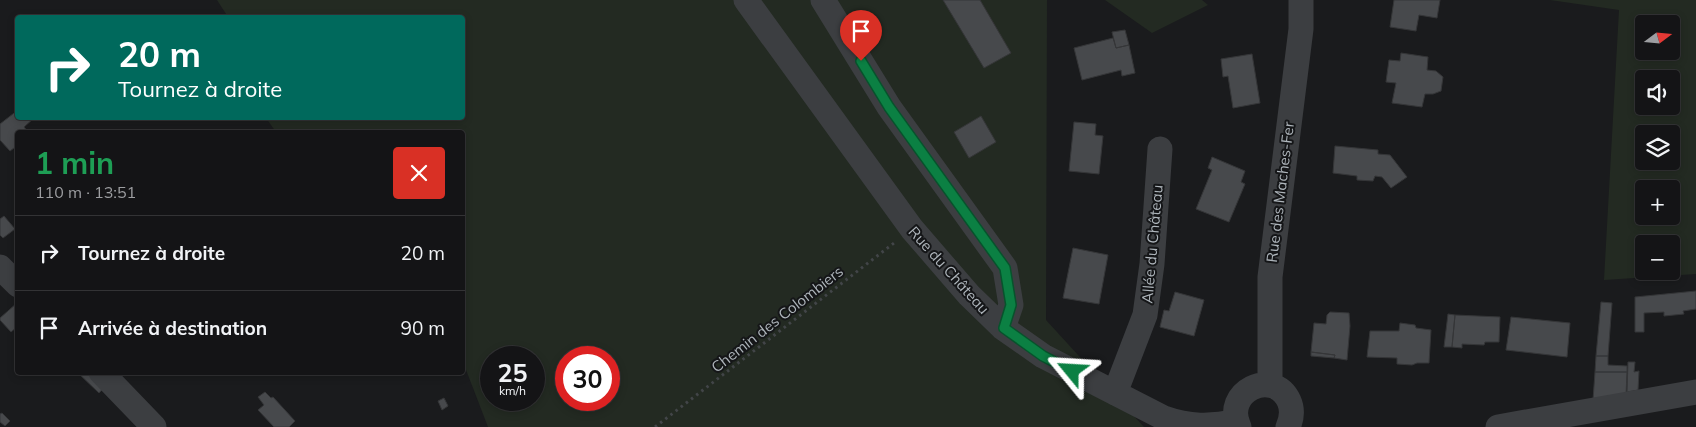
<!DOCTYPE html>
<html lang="fr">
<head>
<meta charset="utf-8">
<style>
	body { margin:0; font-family:Mulish,sans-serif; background:#212123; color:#f1f3f6; height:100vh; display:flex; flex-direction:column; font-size:19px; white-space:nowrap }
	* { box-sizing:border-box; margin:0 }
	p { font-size:16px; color:#9d9ea1 }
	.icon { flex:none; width:28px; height:28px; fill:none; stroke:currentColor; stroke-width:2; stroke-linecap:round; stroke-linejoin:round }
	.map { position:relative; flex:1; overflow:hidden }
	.details { position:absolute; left:15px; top:130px; width:450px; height:245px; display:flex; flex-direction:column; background:#141416; border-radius:5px; box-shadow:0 2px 8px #0003,0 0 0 1px #333335 }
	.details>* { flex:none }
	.banner { position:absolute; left:15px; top:15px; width:450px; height:105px; border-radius:5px; box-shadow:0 2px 8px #0003,0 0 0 1px #333335; background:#00695c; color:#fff; overflow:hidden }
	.needle { width:32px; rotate:74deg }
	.buttons { position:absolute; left:1635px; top:15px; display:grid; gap:10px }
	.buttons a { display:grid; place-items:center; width:45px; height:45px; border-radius:5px; background:#141416; box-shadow:0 2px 8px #0003,0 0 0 1px #333335; font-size:25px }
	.speed { position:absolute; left:480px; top:346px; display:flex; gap:10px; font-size:25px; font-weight:700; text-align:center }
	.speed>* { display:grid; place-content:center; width:65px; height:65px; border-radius:50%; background:#141416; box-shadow:0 2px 8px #0003,0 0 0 1px #333335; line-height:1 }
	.speed small { font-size:12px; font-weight:400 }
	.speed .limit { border:8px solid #d22; background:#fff; color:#111 }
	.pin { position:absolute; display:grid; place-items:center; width:42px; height:42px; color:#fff; margin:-51px -21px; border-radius:50% 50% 50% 0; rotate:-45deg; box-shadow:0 0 5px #0007 }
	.pin .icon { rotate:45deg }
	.me { position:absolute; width:55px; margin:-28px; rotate:297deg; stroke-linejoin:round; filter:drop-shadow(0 0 4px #0008) }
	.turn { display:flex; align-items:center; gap:18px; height:105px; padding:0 20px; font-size:22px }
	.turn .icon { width:65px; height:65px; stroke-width:2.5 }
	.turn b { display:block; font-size:35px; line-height:42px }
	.round { display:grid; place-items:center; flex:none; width:52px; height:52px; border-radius:5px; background:#212123 }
	.head { display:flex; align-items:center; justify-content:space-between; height:85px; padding:0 20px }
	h1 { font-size:30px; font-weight:700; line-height:38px; color:#1e9e55 }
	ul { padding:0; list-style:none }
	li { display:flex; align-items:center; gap:15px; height:75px; padding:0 20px; border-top:1px solid #333335 }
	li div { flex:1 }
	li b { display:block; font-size:19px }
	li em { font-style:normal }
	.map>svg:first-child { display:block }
	.green { fill:#232a22; fill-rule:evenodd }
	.building { fill:#47494c; stroke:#353638 }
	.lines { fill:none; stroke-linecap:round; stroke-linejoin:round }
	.path { stroke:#424548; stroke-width:3; stroke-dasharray:2.5 4; stroke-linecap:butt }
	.minor { stroke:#3c3e41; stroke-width:25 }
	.route-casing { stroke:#07532c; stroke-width:12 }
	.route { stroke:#0b8043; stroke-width:9 }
	.labels { text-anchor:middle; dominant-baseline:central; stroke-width:4; stroke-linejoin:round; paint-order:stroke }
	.street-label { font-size:15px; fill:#aeb5bb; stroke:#151618 }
</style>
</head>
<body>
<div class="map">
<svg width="1696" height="427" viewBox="0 0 1696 427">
	<rect width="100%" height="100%" fill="#1a1b1d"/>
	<!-- green -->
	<path class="green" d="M217,0H1047L1046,320L1144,427H488L463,362L462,132H276L266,118H462V18L228,17ZM491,358H534V400H491ZM566,358H609V400H566Z
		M1105,0H1202L1208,5L1152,33Z
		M1550,0H1696V274L1604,280L1619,10ZM1644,24H1671V51H1644ZM1644,79H1671V106H1644ZM1644,134H1671V161H1644ZM1644,189H1671V216H1644ZM1644,244H1671V271H1644Z"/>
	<!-- building -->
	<path class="building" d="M943,0H980L1011,53L984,68Z
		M1394,0H1440L1437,18L1419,15L1416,31L1390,27Z
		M1125,30L1129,45L1116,48L1112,32Z
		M1113,38L1116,48L1129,45L1135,73L1122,76L1121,70L1082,80L1074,48Z
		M1401,53L1428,57L1427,70L1436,71L1443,77L1441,91L1433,94H1425L1422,107L1392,103L1396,83L1386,82L1389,60L1400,61Z
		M1252,54L1260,103L1233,108L1228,76L1223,77L1221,59Z
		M18,110V118H34L24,127L28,132H18V145L10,151L0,140V124Z
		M981,116L996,142L969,158L954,132Z
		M1074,122L1096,124L1095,135L1103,136L1099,174L1069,171Z
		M1335,146L1378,150V154L1390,155L1407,177L1391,188L1382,177L1375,176L1373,181L1357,180V176L1333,173Z
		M1212,157L1245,171L1241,182L1245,184L1229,222L1196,209L1212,170L1208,168Z
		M4,216L15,229L3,238L0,235V219Z
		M1073,248L1108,255L1099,304L1063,298Z
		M1696,291V309L1683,311L1684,314L1664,316V312L1644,313V332H1635V297Z
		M1175,292L1204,300L1194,336L1160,327L1164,310L1169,311Z
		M1601,302L1612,303L1608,356H1596Z
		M17,303L18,326L11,332L0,320V318Z
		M1330,312L1349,313L1350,326L1347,360L1334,358L1335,355L1311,352L1314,323L1326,324L1327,315Z
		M1448,314L1455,315L1452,347H1444Z
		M1455,315L1500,317L1499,342H1485L1484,345L1462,344V348L1452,347Z
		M1511,317L1570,323L1567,357L1506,350Z
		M1400,323L1415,325L1416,328L1431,330L1429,363H1417L1412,365L1397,364V358L1367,357L1370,331H1399Z
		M1311,352L1335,355L1334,358L1311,356Z
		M1596,356H1608V365L1627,366V372H1595Z
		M1628,362H1635L1634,372L1639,371L1638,390L1627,392Z
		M77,372H94L106,385L99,393Z
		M1595,372H1627L1626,395L1593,400Z
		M265,392L271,398L273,397L295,421L289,427H274L258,410L264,405L258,397Z
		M444,398L448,406L442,410L438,401Z
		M2,413L10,421L5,426L0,422V414Z"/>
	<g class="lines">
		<!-- path -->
		<path class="path" d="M655,427L894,243"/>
		<!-- minor -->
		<path class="minor" d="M746,0L912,229L969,295L1003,328L1043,356L1164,418C1189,427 1211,427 1237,421
			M823,0L889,107L1005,268L1011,305L1003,328
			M0,267L18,285
			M101,372L154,427
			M1270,385V277L1301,29V0
			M1115,393L1145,315L1152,264L1160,149
			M1239,427C1222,392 1273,367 1289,401C1293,410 1292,418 1288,427
			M1498,427L1696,392"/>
	</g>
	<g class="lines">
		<!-- route casing -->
		<g class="route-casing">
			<path id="route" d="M861,61L889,107L1005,268L1011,305L1004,328L1043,356L1072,371"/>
		</g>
		<!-- route -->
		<use href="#route" class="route"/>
	</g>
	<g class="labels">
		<!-- street labels -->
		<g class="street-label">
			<text transform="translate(1280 192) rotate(-83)">Rue des Maches-Fer</text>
			<text transform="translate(1152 244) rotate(-85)">Allée du Château</text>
			<text transform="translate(949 270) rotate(48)">Rue du Château</text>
			<text transform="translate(777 319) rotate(-38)">Chemin des Colombiers</text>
		</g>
	</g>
</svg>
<div class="buttons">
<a><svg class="needle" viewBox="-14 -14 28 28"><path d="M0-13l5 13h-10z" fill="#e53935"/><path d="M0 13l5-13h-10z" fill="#9d9ea1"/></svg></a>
<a><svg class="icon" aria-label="sound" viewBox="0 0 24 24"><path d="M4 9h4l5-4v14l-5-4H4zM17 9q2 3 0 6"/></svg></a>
<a><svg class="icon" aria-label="layers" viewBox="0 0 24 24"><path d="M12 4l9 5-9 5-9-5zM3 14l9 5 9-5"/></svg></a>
<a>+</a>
<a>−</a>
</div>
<div class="speed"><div>25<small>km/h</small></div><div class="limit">30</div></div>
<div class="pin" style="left:861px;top:61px;background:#d93025"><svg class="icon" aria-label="arrive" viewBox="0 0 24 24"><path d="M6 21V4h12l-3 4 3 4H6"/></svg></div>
<svg class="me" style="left:1072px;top:371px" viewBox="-20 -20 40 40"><path d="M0-17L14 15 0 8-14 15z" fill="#0b8043" stroke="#fff" stroke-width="4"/></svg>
<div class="banner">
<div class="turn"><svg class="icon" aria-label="right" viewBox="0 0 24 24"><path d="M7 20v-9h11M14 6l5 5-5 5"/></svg><div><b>20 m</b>Tournez à droite</div></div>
</div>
<section class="details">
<div class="head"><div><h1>1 min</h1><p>110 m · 13:51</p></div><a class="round" style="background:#d93025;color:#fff"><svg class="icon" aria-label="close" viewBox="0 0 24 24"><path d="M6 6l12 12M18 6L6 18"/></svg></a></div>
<ul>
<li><svg class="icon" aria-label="right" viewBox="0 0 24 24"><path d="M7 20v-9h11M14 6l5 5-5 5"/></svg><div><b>Tournez à droite</b></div><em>20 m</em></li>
<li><svg class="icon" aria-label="arrive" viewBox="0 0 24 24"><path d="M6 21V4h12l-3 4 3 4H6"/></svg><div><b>Arrivée à destination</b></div><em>90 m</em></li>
</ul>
</section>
</div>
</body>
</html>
